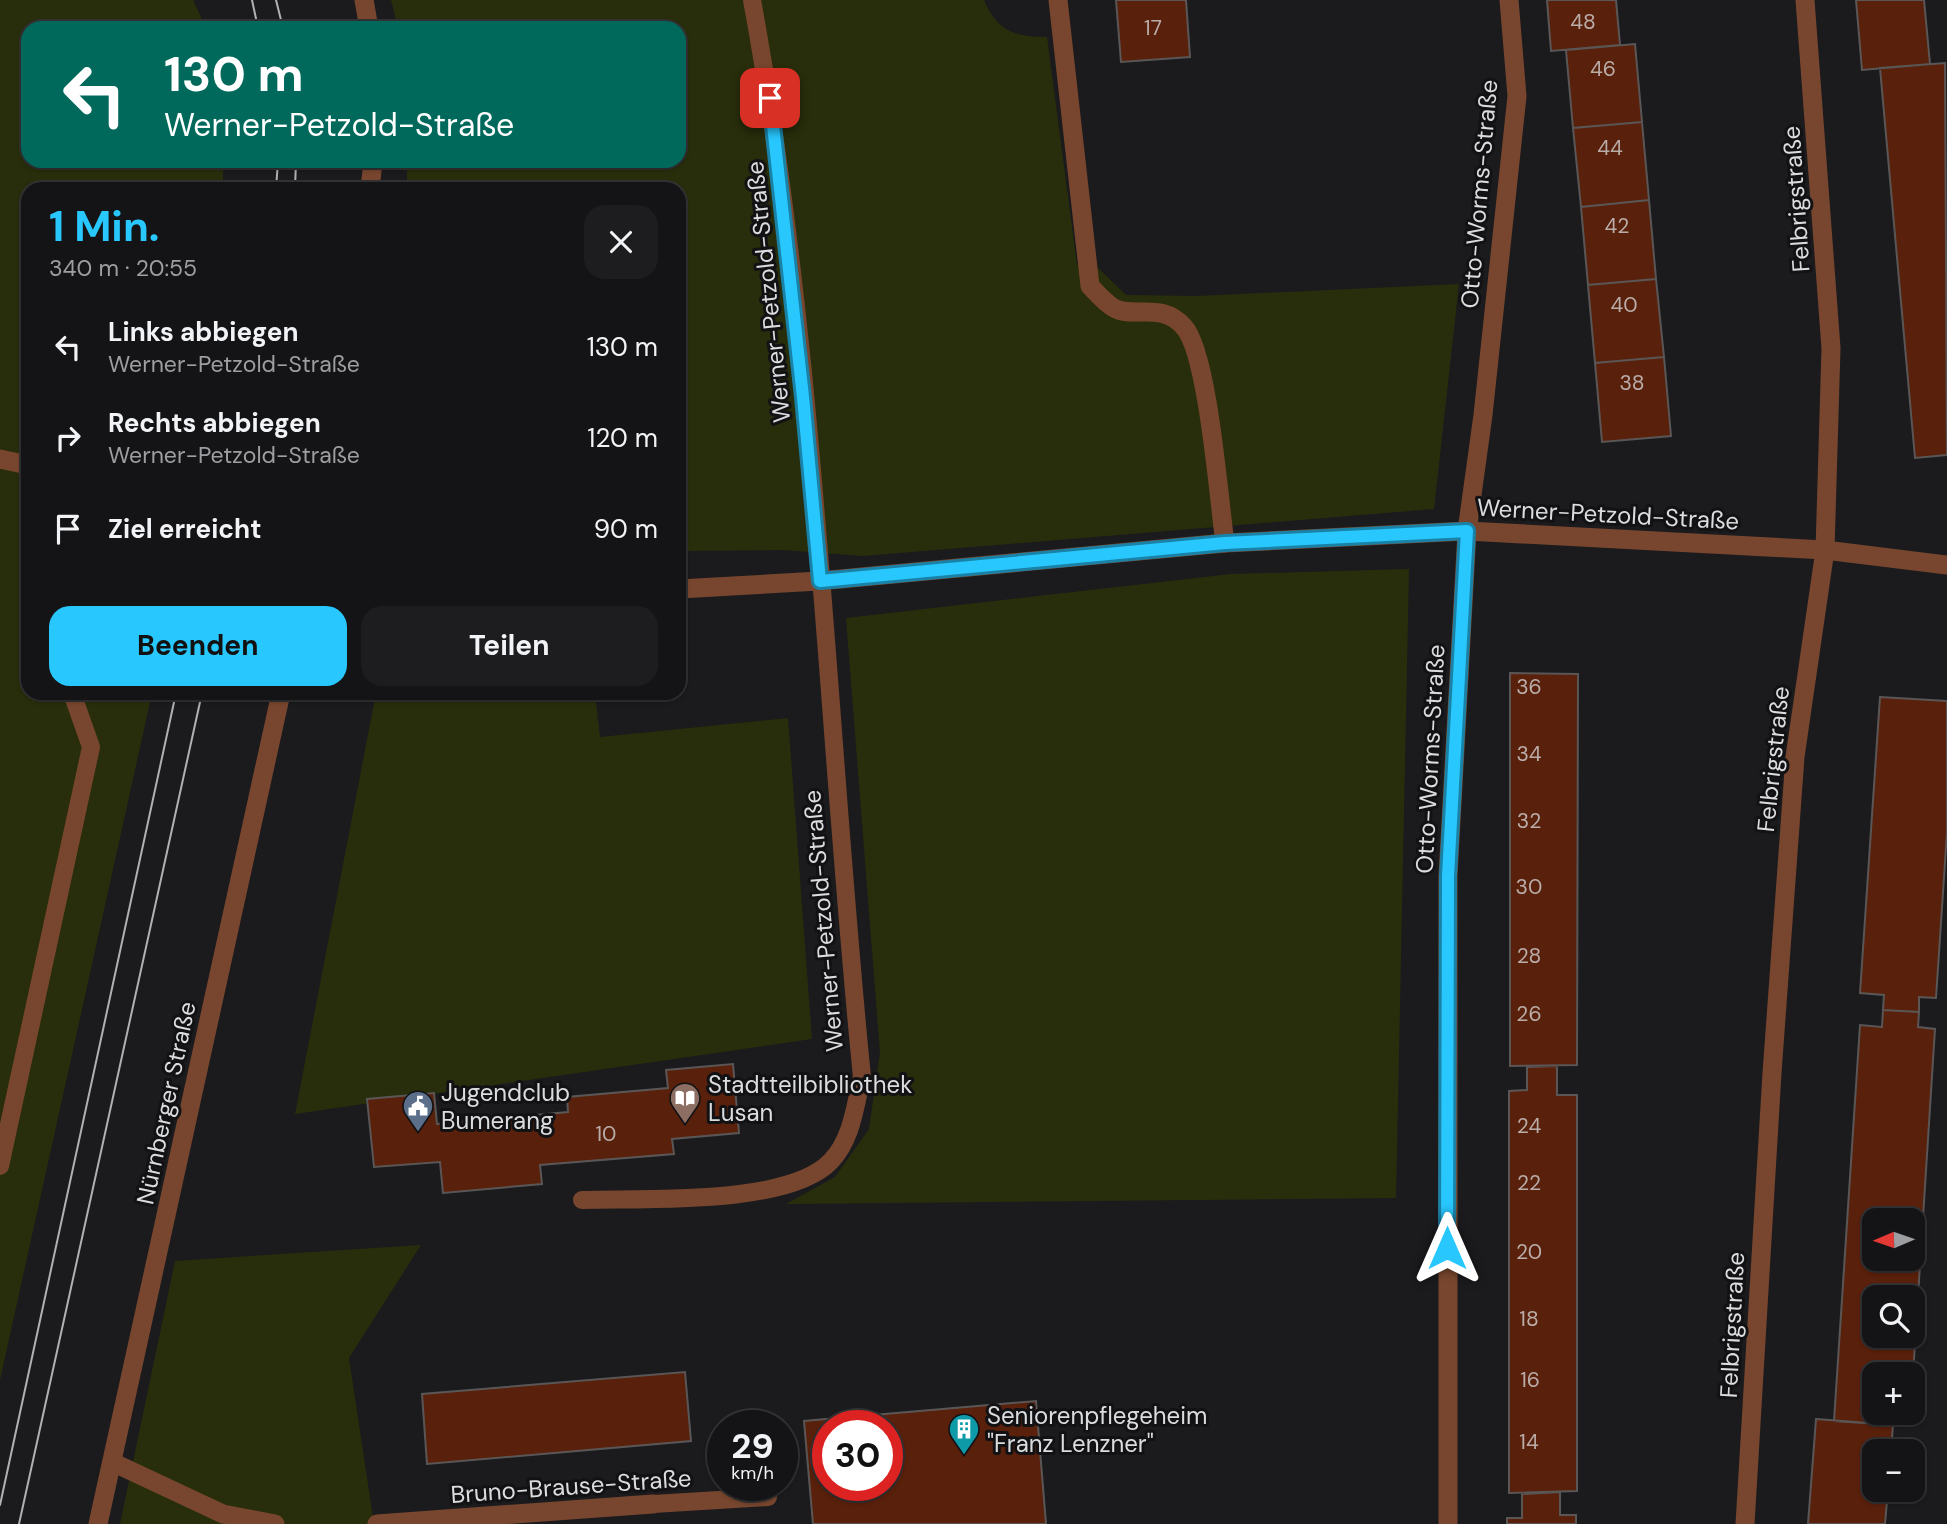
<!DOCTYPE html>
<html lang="de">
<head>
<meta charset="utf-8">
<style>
	body { margin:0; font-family:"DM Sans",sans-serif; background:#1d1d1f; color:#f1f3f6; height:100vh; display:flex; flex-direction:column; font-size:26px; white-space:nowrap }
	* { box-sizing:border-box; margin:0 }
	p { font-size:23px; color:#9d9ea1 }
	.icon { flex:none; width:38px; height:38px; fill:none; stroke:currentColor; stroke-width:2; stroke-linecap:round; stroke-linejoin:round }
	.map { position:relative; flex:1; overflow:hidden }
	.drawer { position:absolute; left:21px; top:182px; width:665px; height:518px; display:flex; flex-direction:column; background:#141416; border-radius:21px; box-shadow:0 2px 5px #0004,0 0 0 2px #333335 }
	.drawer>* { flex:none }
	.banner { position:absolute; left:21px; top:21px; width:665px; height:147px; border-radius:21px; box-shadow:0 2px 5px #0004,0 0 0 2px #333335; background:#00695c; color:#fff; overflow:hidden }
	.needle { width:46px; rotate:268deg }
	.tools { position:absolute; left:1862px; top:1208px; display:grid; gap:14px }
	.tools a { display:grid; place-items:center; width:63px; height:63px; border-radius:14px; background:#141416; box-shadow:0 2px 5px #0004,0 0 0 2px #333335; font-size:35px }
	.speed { position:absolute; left:707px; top:1410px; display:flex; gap:14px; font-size:35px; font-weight:700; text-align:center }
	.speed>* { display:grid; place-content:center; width:91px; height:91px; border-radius:50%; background:#141416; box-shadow:0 2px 5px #0004,0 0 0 2px #333335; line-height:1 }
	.speed small { font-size:18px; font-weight:400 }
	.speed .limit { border:10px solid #d22; background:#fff; color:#111 }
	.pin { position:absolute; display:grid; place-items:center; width:60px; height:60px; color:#fff; margin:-30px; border-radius:14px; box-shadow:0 4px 10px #0006 }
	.me { position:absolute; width:77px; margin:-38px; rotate:0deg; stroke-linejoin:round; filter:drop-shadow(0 0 5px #0008) }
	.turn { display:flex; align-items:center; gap:24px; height:147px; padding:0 28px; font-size:32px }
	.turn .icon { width:91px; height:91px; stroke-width:2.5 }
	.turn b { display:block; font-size:49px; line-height:60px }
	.round { display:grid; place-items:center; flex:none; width:74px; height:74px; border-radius:21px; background:#1d1d1f }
	.overview { display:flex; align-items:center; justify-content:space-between; height:119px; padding:0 28px }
	h1 { font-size:42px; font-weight:700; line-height:52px; color:#28c8ff }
	.button { display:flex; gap:14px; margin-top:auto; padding:14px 28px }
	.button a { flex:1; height:80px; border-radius:21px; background:#28c8ff; color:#111; font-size:28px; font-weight:700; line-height:80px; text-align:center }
	.button a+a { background:#1d1d1f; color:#f1f3f6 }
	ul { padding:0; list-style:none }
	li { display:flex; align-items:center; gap:21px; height:91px; padding:0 28px }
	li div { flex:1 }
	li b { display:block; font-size:26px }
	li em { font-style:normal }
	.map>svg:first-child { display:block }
	.green { fill:#282e0b }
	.building { fill:#59200b; stroke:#5a5655; stroke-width:2; fill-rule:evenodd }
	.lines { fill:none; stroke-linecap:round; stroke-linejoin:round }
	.service { stroke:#78462e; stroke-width:18 }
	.minor { stroke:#78462e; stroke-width:19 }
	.tertiary { stroke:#78462e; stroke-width:19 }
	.tram { stroke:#b0b1b3; stroke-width:2 }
	.route-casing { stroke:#1a82a6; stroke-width:18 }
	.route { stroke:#28c8ff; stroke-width:12 }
	.labels { text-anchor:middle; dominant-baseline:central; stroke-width:6; stroke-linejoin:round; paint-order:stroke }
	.number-label { font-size:21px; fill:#baada9 }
	.street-label { font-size:24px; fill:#dbdcde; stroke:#121215 }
	.poi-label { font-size:24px; fill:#dbdcde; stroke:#121215; text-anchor:start }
</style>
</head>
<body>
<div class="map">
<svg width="1947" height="1524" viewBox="0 0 1947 1524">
	<rect width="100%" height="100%" fill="#1b1b1e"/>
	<!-- green -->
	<path class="green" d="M0,0H193L206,28H28V161H223V189H28V693H152L0,1380Z
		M391,0H984C997,31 1015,37 1047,37L1077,265L1094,264L1126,295L1198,296L1459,284L1434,509L863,556L783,550L679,551V189H407V161H679V28H398Z
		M1409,569L1396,1198L786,1204L835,1177L869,1129L880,1053L846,618L1231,574Z
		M376,693H595L600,737L788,718L812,1039L295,1114Z
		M421,1245L349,1358L374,1524H120L175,1261Z"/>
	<!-- building -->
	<path class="building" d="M1116,0H1186L1190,57L1121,62Z
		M1547,0H1616L1620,45L1551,51Z
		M1856,0H1924L1930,64L1862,70Z
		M1635,44L1642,122L1573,128L1566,50Z
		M1945,63L1947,455L1915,458L1880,68Z
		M1642,122L1649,200L1581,207L1573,128Z
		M1649,200L1656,279L1588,285L1581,207Z
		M1656,279L1664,357L1595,363L1588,285Z
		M1664,357L1671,436L1602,442L1595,363Z
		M1510,673L1578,674L1577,1065L1510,1066Z
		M1880,697L1947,701V832L1936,998L1919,997V1012L1883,1010L1884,995L1860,993Z
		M1883,1010L1919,1012L1918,1027L1935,1029L1913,1375L1874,1374V1412H1910L1909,1426L1834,1421L1860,1025L1882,1027ZM1874,1220H1913V1258H1874ZM1874,1297H1913V1335H1874Z
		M733,1064L739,1133L672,1139L674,1154L540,1165L542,1184L443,1193L440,1162L374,1167L367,1099L434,1093L437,1124L568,1112L567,1097L668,1088L666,1070Z
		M1557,1066V1095H1577V1491L1509,1493V1091L1527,1090V1067Z
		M685,1372L691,1441L427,1464L422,1394Z
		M1036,1401L1046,1524H813L804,1421ZM828,1426H887V1486H828Z
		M1816,1419L1893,1425L1891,1451H1874V1489H1888L1885,1524H1808Z
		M1560,1492V1515H1576V1524H1507V1518H1522V1494Z"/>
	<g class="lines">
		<!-- service -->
		<path class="service" d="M0,1166L91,747L72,693
			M582,1200C643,1198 789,1206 831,1161C852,1139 855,1106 862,1077C826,718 817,355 752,0
			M653,1504L768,1497"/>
		<!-- minor -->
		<path class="minor" d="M1058,0L1090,286C1097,293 1105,303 1114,308C1133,319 1162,301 1184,327C1208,353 1219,502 1225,543
			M0,459L28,465
			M112,1462L223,1514L275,1524
			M377,1524L653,1504
			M1448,1524V876L1467,531L1483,415L1517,96L1509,0
			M1745,1524L1772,1073L1795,757L1825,550L1831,348L1805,0"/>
		<!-- tertiary -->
		<path class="tertiary" d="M364,0L369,28
			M370,189L373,161
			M679,589L819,581L1225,543L1467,531L1825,550L1947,565
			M98,1524L281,693"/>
		<!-- tram -->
		<path class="tram" d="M252,0L258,28
			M276,0L283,28
			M276,189L278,161
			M295,189L296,161
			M0,1505L176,693
			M19,1524L202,693"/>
	</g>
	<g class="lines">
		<!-- route casing -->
		<g class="route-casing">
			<path id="route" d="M770,98L803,397L820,581L1225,543L1467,531L1448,876L1447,1248"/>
		</g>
		<!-- route -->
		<use href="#route" class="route"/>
	</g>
	<!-- icons -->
	<defs>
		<g id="library-pin" transform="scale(1.575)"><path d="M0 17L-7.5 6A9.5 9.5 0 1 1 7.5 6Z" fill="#8d6e63" stroke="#121215"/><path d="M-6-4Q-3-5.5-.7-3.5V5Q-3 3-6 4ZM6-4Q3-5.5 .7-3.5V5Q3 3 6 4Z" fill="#fff"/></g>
		<g id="civic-pin" transform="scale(1.575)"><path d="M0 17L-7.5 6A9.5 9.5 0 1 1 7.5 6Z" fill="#5c6f8a" stroke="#121215"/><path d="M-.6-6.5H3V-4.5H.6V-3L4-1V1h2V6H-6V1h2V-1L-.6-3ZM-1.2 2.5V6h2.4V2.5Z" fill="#fff"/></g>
		<g id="building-pin" transform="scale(1.575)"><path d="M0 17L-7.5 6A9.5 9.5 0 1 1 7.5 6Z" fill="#0f9aa8" stroke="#121215"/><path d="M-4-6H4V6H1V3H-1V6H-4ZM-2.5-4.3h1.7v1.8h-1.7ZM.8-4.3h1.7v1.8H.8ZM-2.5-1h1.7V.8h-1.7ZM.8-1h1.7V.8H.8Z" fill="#fff"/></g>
	</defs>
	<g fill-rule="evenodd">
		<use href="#library-pin" x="685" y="1098"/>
		<use href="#civic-pin" x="418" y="1106"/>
		<use href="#building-pin" x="964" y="1429"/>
	</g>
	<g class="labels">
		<!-- number labels -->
		<g class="number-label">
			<text x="1583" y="22">48</text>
			<text x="1153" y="28">17</text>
			<text x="1603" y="69">46</text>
			<text x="1610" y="148">44</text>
			<text x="1617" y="226">42</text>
			<text x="1624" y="305">40</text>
			<text x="1632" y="383">38</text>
			<text x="1529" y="687">36</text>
			<text x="1529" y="754">34</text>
			<text x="1529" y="821">32</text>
			<text x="1529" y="887">30</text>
			<text x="1529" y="956">28</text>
			<text x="1529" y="1014">26</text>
			<text x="1529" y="1126">24</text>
			<text x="606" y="1134">10</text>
			<text x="1529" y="1183">22</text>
			<text x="1529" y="1252">20</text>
			<text x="1529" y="1319">18</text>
			<text x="1530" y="1380">16</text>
			<text x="1529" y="1442">14</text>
		</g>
		<!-- street labels -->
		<g class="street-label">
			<text transform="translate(1479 194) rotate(-85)">Otto-Worms-Straße</text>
			<text transform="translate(1796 199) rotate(-94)">Felbrigstraße</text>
			<text transform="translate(768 292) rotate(-96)">Werner-Petzold-Straße</text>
			<text transform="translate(1608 514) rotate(3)">Werner-Petzold-Straße</text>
			<text transform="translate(1430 759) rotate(-87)">Otto-Worms-Straße</text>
			<text transform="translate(1773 759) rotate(-84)">Felbrigstraße</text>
			<text transform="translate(823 921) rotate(-95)">Werner-Petzold-Straße</text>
			<text transform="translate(166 1103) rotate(-78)">Nürnberger Straße</text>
			<text transform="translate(1732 1325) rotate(-87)">Felbrigstraße</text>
			<text transform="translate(571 1486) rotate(-4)">Bruno-Brause-Straße</text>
		</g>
		<!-- poi labels -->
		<g class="poi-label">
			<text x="708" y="1084">Stadtteilbibliothek<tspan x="708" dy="28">Lusan</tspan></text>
			<text x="441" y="1092">Jugendclub<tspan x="441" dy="28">Bumerang</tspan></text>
			<text x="987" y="1415">Seniorenpflegeheim<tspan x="987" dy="28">"Franz Lenzner"</tspan></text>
		</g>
	</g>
</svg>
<div class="tools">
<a><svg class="needle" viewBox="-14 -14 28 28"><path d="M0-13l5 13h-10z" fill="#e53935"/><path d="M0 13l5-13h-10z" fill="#9d9ea1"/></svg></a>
<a><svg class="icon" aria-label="search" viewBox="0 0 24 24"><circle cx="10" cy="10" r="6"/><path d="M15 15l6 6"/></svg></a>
<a>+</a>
<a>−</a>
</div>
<div class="speed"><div>29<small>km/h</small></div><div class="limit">30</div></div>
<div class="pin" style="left:770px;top:98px;background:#d93025"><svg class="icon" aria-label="arrive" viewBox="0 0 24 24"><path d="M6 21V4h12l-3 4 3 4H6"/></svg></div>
<svg class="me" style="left:1447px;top:1248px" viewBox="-20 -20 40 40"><path d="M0-17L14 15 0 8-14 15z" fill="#28c8ff" stroke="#fff" stroke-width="4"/></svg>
<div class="banner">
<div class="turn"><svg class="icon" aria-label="left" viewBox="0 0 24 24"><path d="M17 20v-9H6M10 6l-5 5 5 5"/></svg><div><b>130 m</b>Werner-Petzold-Straße</div></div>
</div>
<section class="drawer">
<div class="overview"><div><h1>1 Min.</h1><p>340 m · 20:55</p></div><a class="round"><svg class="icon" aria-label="close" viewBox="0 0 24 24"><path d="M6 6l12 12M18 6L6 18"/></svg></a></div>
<ul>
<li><svg class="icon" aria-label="left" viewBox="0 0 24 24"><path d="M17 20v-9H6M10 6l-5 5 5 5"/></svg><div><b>Links abbiegen</b><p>Werner-Petzold-Straße</p></div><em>130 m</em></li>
<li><svg class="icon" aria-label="right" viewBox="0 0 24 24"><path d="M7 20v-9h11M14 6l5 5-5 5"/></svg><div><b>Rechts abbiegen</b><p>Werner-Petzold-Straße</p></div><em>120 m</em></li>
<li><svg class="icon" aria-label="arrive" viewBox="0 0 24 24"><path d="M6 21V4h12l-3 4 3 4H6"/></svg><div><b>Ziel erreicht</b></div><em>90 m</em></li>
</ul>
<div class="button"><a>Beenden</a><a>Teilen</a></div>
</section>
</div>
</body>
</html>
